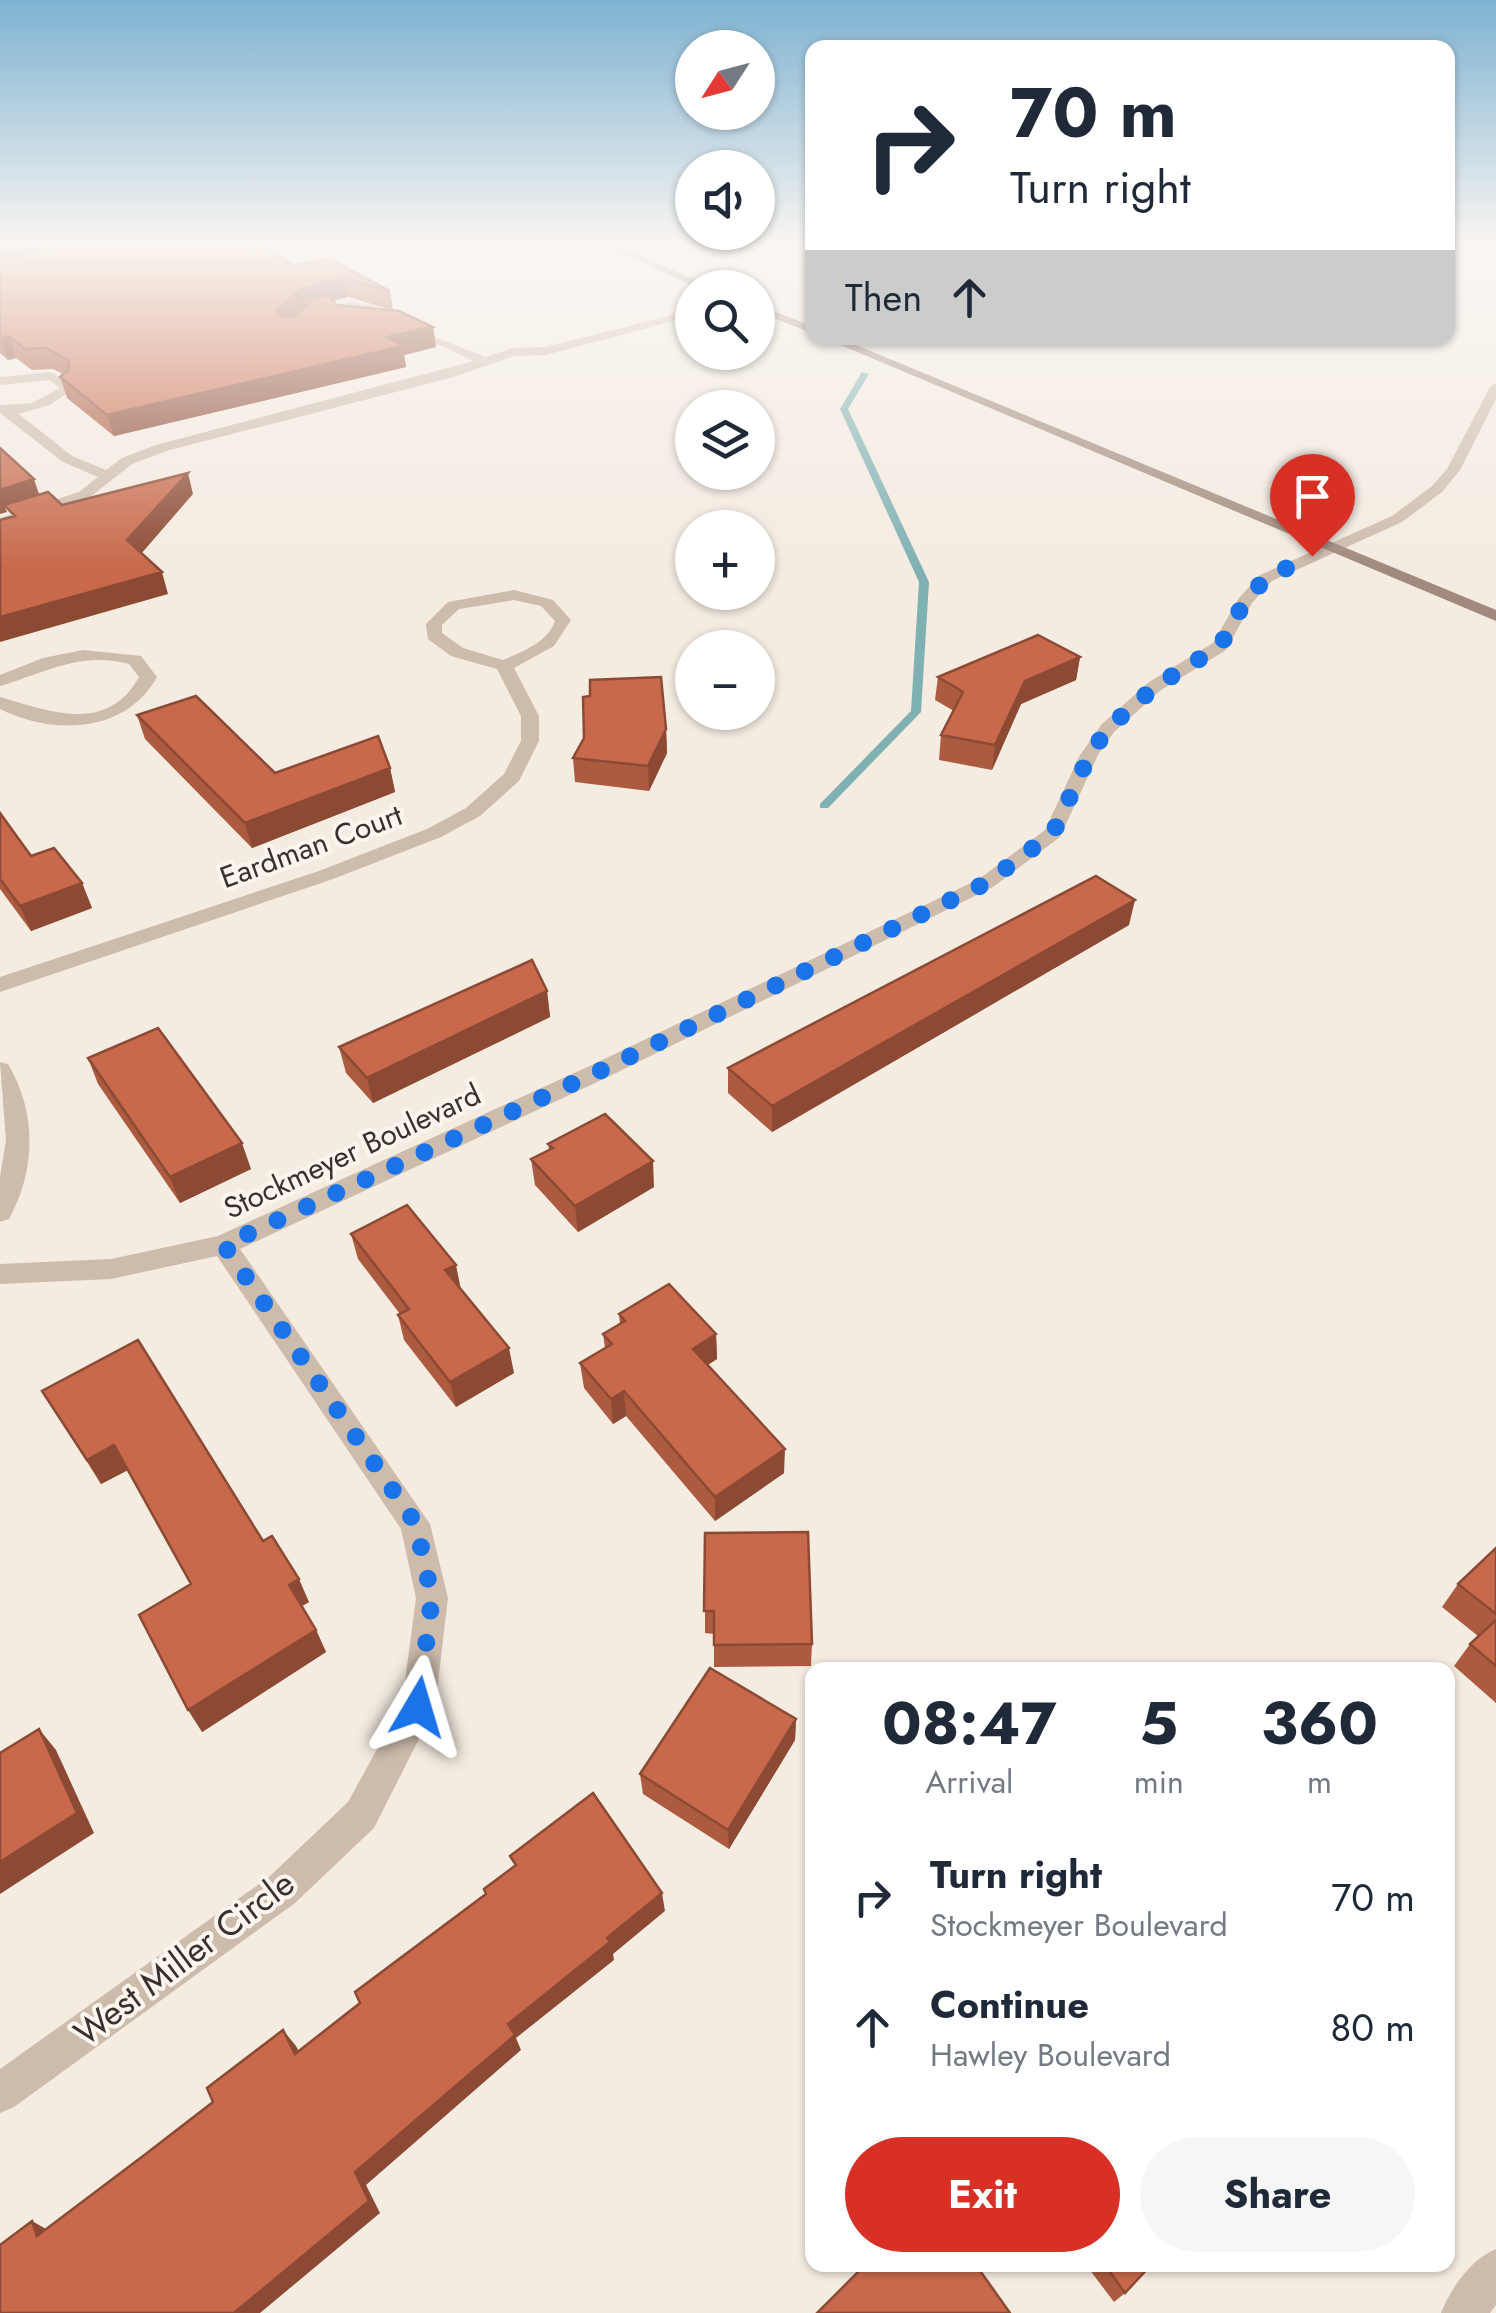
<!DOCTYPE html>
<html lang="en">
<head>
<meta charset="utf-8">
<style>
	body { margin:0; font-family:Jost,sans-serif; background:#f6f6f7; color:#1f2937; height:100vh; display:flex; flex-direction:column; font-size:38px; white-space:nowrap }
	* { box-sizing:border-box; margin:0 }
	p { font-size:32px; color:#747a83 }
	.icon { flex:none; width:55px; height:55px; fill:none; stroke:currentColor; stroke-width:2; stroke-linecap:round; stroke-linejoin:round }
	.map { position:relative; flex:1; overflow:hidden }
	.sheet { position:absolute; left:805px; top:1662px; width:650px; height:610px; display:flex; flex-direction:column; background:#fff; border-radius:20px; box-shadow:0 2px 8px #0004 }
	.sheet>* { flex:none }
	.hud { position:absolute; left:805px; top:40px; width:650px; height:305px; border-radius:20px; box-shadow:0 2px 8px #0004; background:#fff; color:#1f2937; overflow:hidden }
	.needle { width:65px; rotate:234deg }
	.controls { position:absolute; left:675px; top:30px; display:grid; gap:20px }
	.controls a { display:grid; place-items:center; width:100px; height:100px; border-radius:50%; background:#fff; box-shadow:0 2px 8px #0004; font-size:50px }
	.pin { position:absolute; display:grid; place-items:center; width:85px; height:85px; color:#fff; margin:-102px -42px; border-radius:50% 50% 50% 0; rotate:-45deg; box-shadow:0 0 10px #0007 }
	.pin .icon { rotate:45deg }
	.me { position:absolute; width:110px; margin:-55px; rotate:7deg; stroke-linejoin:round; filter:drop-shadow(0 0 8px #0008) }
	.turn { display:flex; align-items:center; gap:35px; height:210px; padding:0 40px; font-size:45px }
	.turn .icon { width:130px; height:130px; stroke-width:2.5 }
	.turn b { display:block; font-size:70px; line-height:85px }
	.then { display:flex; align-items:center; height:95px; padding:0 40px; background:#0003; gap:20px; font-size:38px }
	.eta { display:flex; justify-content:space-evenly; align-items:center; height:170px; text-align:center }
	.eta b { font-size:60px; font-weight:700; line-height:70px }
	.cta { display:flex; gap:20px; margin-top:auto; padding:20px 40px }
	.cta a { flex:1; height:115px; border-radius:60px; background:#d93025; color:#fff; font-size:40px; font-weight:700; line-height:115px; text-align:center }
	.cta a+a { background:#f6f6f7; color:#1f2937 }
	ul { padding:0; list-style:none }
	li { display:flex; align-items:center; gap:30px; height:130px; padding:0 40px }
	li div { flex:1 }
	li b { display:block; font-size:38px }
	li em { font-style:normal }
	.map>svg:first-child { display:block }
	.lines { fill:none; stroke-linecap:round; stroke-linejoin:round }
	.stream { fill:#7fb0b2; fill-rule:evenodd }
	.lane { fill:#cdbbac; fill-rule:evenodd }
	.street { fill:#cdbbac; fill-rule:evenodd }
	.secondary { fill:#a18a7d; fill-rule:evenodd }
	.wall { fill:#ac5a40; fill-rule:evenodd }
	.shaded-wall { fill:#8c4a34 }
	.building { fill:#c8694b; stroke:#8c4a34; stroke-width:2.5 }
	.route { stroke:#1a73e8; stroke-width:18; stroke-dasharray:0 32.4 }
	.labels { text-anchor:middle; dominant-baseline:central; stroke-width:8; stroke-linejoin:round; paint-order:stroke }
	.street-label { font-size:30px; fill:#3b302b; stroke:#fbf5ee }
	.near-street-label { font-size:35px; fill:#3b302b; stroke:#fbf5ee }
</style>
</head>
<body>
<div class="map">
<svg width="1496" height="2313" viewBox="0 0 1496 2313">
	<rect width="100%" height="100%" fill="#f4ebe1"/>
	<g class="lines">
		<!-- stream -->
		<path class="stream" d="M862,372L869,374L848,409L929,582L921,712L828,808H820V804L911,711L919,582L840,409Z"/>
		<!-- lane -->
		<path class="lane" d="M352,302L378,306L402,317L390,326L384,323L388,318C360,306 338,309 309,318L303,315L327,305Z"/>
		<!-- street -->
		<path class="street" d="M692,310V316L546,355L514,356L450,378L166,451L132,464L89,498L0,527V518L79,492L98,477L63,462L0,413V405L32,403L60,388L49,380L0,385V377L51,372L72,384V390L50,405L19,414L72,456L106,470L122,458L156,445L474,361L398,326V322L485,357L513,348L546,347Z
			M1496,383V399L1460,470L1442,492L1402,522L1272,581L1252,603L1226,650L1161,690L1114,732L1098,755L1060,837L993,887L612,1075L240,1249L430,1524L448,1598L435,1707L374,1828L295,1903L14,2107L0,2113V2069L269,1877L348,1802L402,1704L416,1598L401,1529L217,1256L111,1279L0,1284V1264L111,1259L218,1236L596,1063L979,879L1045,830L1080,755L1102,724L1149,682L1213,643L1239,598L1260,575L1392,516L1432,486L1447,469L1490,387Z
			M514,590L553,600L571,620L554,646L514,668L539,716V741L519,781L480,816L441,837L333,879L0,992V977L319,871L427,829L466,808L504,774L521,741V716L497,669L451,656L428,639L426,624L448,602ZM514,600L541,606L555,621C547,643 523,651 503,660L463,648L442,633V625L459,609Z
			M83,650L141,656L157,677C126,733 54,736 0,709V697C49,711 107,735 139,677L129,664C80,651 45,673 0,686V675L43,658Z
			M0,1062L8,1064C37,1113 36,1169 9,1219L0,1222V1177L6,1140Z
			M1496,2249V2305L1490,2313H1441C1451,2288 1471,2259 1496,2249Z"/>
		<!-- secondary -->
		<path class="secondary" d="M604,245H618L713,288H698Z
			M758,305L812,326V333L758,312Z
			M824,338H839L1496,610V621Z"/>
	</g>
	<!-- wall -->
	<path class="wall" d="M0,245L295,265L390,291L393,310L433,327L436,347L404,355L406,367L114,436L67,398L60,377L63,374L53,369L32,370L16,358L8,360L0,353ZM348,297L392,310L336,305L333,301Z
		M1080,657L1076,680L1021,704L992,770L939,760L941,735L954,711L935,700L938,677Z
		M137,715L275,773L390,768L395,792L252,848L145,739Z
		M666,729L667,753L649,791L575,782L573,758Z
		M0,813L31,856L82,883L92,908L31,931L0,889Z
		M1129,925L772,1132L728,1093V1068Z
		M547,991L550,1017L373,1103L346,1073L339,1047Z
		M88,1058L251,1169L180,1203L98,1084Z
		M548,1144L654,1187L578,1232L535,1185L531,1159L549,1150Z
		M351,1234L461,1290L514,1373L456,1407L404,1340L398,1315L400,1314L358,1259Z
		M619,1314L716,1334L717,1359L708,1365L784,1473L715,1521L626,1416L613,1424L584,1388L580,1363L605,1348L603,1334L620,1324Z
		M42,1391L263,1541L309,1602L301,1606L316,1630L326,1652L202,1732L191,1584L128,1470L101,1484Z
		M705,1533L812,1644L811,1666L714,1667V1634L705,1633Z
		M1496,1548V1703L1454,1666L1470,1644L1478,1636L1442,1607L1458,1584Z
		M796,1719L795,1740L729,1849L643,1794L640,1774Z
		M1086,2265H1151L1125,2293L1114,2302Z"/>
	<!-- shaded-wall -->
	<path class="shaded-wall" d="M6,245H110L0,266V246Z
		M345,278L348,297L305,308L280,330L276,310L301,289Z
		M433,327L436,347L404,355L406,367L114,436L107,415L387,337Z
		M10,337L16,358L8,360L1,339Z
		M188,473L193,494L134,562L127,540Z
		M34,479L41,500L4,505L7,512L0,514V490Z
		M162,572L168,594L0,642V617Z
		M1080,657L1076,680L1021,704L992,770L995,745L1025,681Z
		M666,729L667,753L649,791L648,766Z
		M390,768L395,792L252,848L245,823Z
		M82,883L92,908L31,931L20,906Z
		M1135,900L1129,925L772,1132V1106Z
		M547,991L550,1017L373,1103L367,1078Z
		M242,1143L251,1169L180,1203L170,1177Z
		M653,1161L654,1187L578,1232L575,1206Z
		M456,1265L461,1290L445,1270Z
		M716,1334L717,1359L694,1373L693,1349Z
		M509,1348L514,1373L456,1407L450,1382Z
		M624,1391L626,1416L613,1424L611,1399Z
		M114,1445L128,1470L101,1484L87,1460Z
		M785,1449L784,1473L715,1521V1497Z
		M299,1579L309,1602L299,1608L289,1585Z
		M316,1630L326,1652L202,1732L188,1710Z
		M796,1719L795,1740L729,1849L728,1830Z
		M39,1729L56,1750L94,1833L0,1894V1862Z
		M662,1893L665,1911L613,1954L614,1960L516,2038L521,2050L366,2185L380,2213L260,2313H234L355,2172L508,2024L607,1938Z
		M283,2030L296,2046L308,2069L295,2054Z
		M32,2221L53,2233L37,2236Z"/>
	<!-- building -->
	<path class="building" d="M65,245H259L295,265L328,258L390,291L345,278L301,289L276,310L283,317L295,316L313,299L329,295L336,305L399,311L433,327L387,337L403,346L107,415L60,377L69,369L68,360L46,348L25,349L10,337L0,338V259Z
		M0,448L34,479L0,490Z
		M188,473L127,540L162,572L0,617V520L15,516L4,505L48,492L62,505Z
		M1038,635L1080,657L1025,681L995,745L941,735L963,692L938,677Z
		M661,677L666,729L648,766L573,758L584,738L583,697L590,696V680Z
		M196,696L275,773L378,736L390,768L245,823L137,715Z
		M0,813L31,856L54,848L82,883L20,906L0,879Z
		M1096,876L1135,900L772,1106L728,1068Z
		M532,960L547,991L367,1078L339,1047Z
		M158,1028L242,1143L170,1177L88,1058Z
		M605,1114L653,1161L575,1206L531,1159L553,1148L548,1144Z
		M407,1205L456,1265L445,1270L509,1348L450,1382L398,1315L409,1309L351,1234Z
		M669,1284L716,1334L693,1349L785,1449L715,1497L624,1391L611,1399L580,1363L612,1344L603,1334L625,1321L619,1314Z
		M138,1340L263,1541L272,1536L299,1579L289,1585L316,1630L188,1710L139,1615L191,1584L114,1445L87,1460L42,1391Z
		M808,1532L812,1644L714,1645V1611H704L705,1533Z
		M1496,1548V1614L1458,1584Z
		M1496,1620V1666L1470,1644Z
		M710,1668L796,1719L728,1830L640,1774Z
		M39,1729L77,1813L0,1862V1753Z
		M593,1793L662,1893L607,1938L610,1942L508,2024L515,2035L355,2172L369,2201L234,2313H0V2245L32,2221L37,2236L147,2153L213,2102L207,2088L283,2030L295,2054L360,2003L355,1992L486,1894L484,1889L516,1865L510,1856Z
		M865,2265H976L1010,2313H817Z
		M1105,2265H1151L1125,2293Z"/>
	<!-- sky -->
	<linearGradient id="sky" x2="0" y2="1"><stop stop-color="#7eb2d2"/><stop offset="0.43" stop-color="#faf6f2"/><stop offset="1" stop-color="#faf6f2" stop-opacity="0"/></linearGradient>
	<rect width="1496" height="569" fill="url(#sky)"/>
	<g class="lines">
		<!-- route -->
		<path class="route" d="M418,1707L432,1598L416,1524L224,1245L604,1069L986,883L1053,833L1089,756L1108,728L1156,686L1220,646L1245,601L1266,578L1312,556"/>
	</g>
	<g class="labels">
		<!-- street labels -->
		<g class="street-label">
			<text transform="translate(311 846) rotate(-20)">Eardman Court</text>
			<text transform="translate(352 1151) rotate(-25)">Stockmeyer Boulevard</text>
		</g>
		<!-- near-street labels -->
		<g class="near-street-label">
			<text transform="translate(184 1958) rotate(-37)">West Miller Circle</text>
		</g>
	</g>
</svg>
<div class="controls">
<a><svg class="needle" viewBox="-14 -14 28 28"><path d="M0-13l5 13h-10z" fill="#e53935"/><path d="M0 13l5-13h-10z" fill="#747a83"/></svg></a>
<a><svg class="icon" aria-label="sound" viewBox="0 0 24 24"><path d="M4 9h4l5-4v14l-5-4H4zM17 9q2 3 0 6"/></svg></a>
<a><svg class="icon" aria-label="search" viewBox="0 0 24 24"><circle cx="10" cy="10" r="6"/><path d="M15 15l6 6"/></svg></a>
<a><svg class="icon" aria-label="layers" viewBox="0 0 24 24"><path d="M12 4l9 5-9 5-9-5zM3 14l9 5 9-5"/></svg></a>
<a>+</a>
<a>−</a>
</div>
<div class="pin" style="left:1312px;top:556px;background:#d93025"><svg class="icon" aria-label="arrive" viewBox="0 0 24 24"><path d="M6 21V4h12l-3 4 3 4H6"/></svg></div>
<svg class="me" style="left:418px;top:1707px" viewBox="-20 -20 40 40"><path d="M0-17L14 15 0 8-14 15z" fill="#1a73e8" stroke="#fff" stroke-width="4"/></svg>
<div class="hud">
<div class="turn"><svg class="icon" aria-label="right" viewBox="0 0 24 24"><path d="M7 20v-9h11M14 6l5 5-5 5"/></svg><div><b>70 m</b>Turn right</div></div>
<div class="then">Then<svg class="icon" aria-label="ahead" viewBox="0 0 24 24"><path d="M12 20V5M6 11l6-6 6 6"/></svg></div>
</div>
<section class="sheet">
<div class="eta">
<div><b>08:47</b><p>Arrival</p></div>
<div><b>5</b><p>min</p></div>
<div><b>360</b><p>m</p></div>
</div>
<ul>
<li><svg class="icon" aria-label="right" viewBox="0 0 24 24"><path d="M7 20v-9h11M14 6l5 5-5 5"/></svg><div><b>Turn right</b><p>Stockmeyer Boulevard</p></div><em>70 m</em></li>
<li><svg class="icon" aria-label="ahead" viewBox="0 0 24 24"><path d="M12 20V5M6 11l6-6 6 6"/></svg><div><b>Continue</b><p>Hawley Boulevard</p></div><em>80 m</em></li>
</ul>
<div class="cta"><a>Exit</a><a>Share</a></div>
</section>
</div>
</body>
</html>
